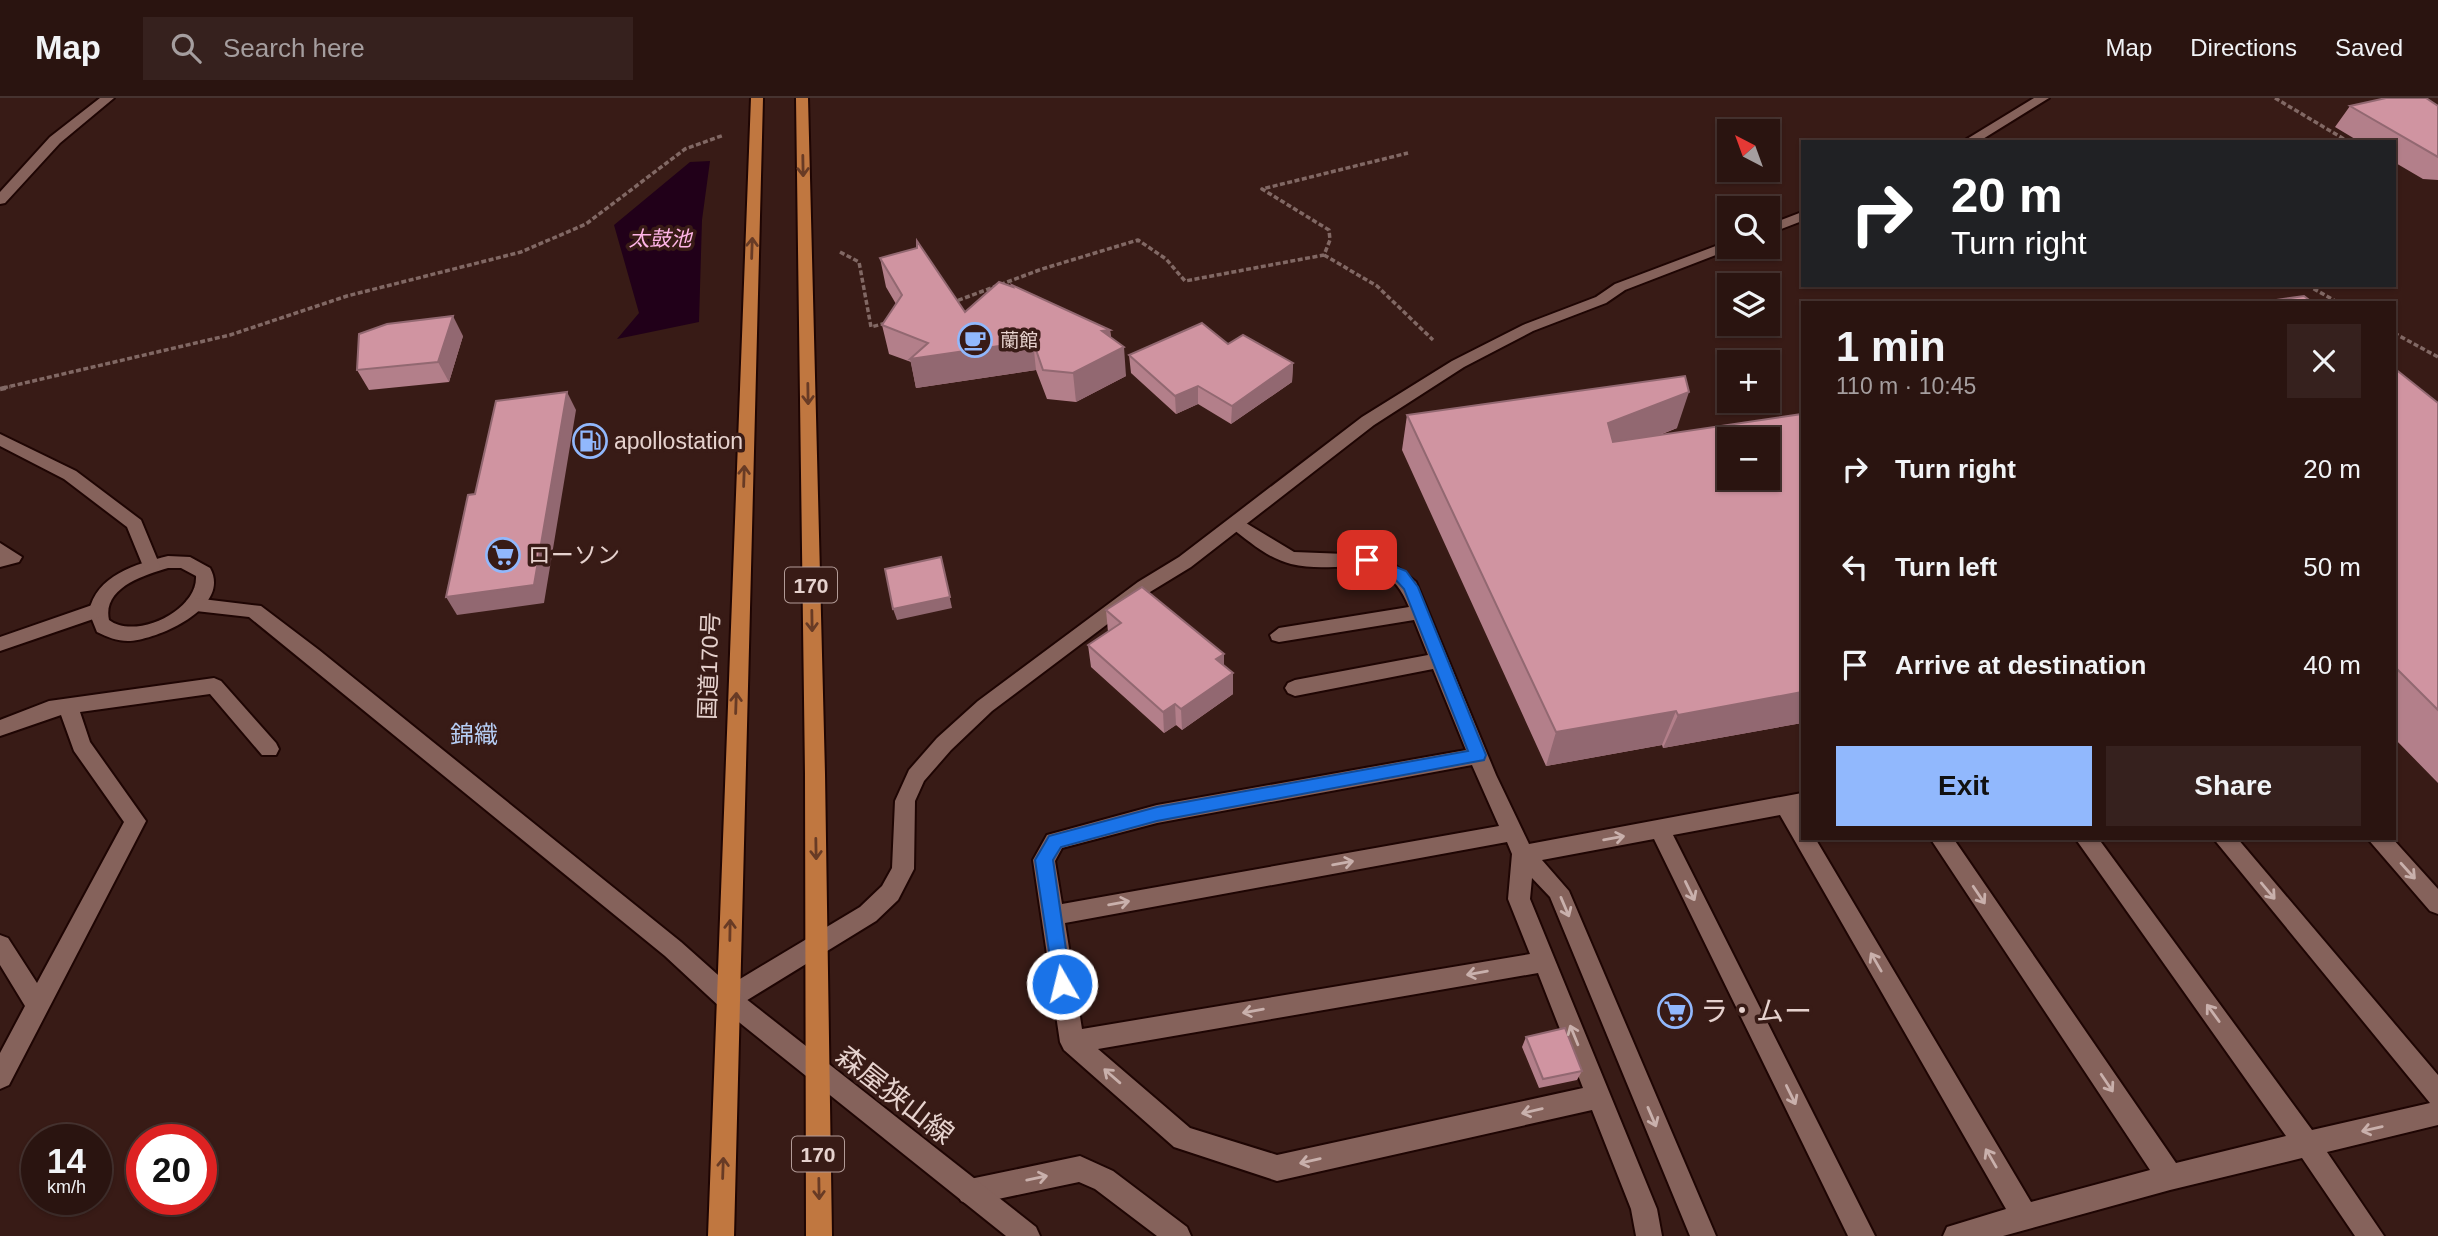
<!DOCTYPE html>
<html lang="en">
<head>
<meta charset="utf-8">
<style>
	body { margin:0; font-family:Helvetica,"Noto Sans JP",sans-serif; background:#36211e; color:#f1f3f6; height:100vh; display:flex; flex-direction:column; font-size:26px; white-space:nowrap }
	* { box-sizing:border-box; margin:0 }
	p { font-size:23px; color:#a59e9f }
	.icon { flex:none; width:38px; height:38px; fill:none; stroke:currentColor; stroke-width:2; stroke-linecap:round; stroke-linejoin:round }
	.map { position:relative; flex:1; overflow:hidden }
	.panel { position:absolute; left:1801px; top:203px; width:595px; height:539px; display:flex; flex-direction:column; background:#2a1410; border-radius:0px; box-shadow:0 2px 5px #0004,0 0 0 2px #463330 }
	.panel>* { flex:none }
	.banner { position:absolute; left:1801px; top:42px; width:595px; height:147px; border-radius:0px; box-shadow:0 2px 5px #0004,0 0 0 2px #463330; background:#202124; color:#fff; overflow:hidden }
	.needle { width:46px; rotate:319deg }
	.controls { position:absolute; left:1717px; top:21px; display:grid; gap:14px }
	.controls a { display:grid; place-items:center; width:63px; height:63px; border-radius:0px; background:#2a1410; box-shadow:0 2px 5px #0004,0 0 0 2px #463330; font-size:35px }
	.speed { position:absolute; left:21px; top:1026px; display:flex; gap:14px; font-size:35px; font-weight:700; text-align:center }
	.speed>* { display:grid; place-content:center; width:91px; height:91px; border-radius:50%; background:#2a1410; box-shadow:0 2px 5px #0004,0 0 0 2px #463330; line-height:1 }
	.speed small { font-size:18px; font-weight:400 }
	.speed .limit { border:10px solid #d22; background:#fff; color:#111 }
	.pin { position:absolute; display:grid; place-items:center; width:60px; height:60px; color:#fff; margin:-30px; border-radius:14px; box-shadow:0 4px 10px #0006 }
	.me { position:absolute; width:77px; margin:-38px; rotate:352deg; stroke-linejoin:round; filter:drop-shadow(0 0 5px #0008) }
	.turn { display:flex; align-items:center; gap:24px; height:147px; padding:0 35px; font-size:32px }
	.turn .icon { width:91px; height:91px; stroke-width:2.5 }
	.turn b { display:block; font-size:49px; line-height:60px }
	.round { display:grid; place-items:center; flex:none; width:74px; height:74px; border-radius:0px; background:#36211e }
	.summary { display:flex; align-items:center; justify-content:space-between; height:119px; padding:0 35px }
	h1 { font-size:42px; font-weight:600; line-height:52px }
	.primary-button { display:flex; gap:14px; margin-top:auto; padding:14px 35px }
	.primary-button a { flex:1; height:80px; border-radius:0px; background:#91b8fd; color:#111; font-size:28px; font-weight:600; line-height:80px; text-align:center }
	.primary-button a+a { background:#36211e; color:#f1f3f6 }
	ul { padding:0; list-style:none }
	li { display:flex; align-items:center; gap:21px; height:98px; padding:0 35px }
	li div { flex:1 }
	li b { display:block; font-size:26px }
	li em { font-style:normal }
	header { display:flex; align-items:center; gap:42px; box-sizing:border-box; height:98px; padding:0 35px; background:#2a1410; border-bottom:2px solid #463330 }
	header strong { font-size:33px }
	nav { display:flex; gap:38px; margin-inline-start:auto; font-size:24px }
	.search { width:490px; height:63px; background:#36211e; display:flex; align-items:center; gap:18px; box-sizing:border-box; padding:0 24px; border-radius:0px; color:#a59e9f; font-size:26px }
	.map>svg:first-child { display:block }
	.water { fill:#210019 }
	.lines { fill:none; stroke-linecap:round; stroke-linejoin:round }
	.service-casing { stroke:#1e0503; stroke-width:4 }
	.minor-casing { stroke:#1e0503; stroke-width:4 }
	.tertiary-casing { stroke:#1e0503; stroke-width:4 }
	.secondary-casing { stroke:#1e0503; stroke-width:4 }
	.trunk-casing { stroke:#1e0503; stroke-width:4 }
	.path-far1 { stroke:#816864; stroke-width:3.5; stroke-dasharray:5 2.5; stroke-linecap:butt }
	.path { stroke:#816864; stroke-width:4.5; stroke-dasharray:6 3.5; stroke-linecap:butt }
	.service { fill:#85625b; fill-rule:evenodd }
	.minor { fill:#85625b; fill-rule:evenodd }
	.tertiary { fill:#85625b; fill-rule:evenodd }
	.secondary { fill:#85625b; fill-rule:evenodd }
	.trunk { fill:#c07740; fill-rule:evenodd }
	.wall { fill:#b37f8a }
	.shaded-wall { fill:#926871 }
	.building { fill:#d094a1; stroke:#926871; stroke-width:2; fill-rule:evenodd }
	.oneway { stroke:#683b25 }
	.oneway2 { stroke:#c9b0ac }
	.route { fill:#1a73e8; stroke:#114b97; stroke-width:2 }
	.labels { text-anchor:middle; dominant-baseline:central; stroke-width:7; stroke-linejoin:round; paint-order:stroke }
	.far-poi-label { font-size:19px; fill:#e6d2ce; stroke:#381b16; text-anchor:start }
	.far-water-label { font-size:21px; font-style:italic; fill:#fdb4e5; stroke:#381b16 }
	.shield { fill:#381b16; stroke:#b29b97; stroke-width:2 }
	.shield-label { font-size:21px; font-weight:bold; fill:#e6d2ce }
	.poi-label { font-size:23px; fill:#e6d2ce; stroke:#381b16; text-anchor:start }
	.street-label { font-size:23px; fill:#e6d2ce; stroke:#381b16 }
	.neighbourhood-label { font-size:24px; fill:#b6cdf4; stroke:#381b16 }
	.near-poi-label { font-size:28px; fill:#e6d2ce; stroke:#381b16; text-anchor:start }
	.near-street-label { font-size:28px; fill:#e6d2ce; stroke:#381b16 }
</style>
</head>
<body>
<header>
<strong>Map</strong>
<div class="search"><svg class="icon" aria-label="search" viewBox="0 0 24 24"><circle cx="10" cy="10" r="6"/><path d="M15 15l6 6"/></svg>Search here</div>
<nav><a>Map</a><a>Directions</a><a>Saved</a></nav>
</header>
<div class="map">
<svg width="2438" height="1138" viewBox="0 0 2438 1138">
	<rect width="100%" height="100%" fill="#381b16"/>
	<!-- water -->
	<path class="water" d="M710,63L702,122L699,224L617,241L639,215L614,127L690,64Z"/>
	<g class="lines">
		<!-- service casing -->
		<g class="service-casing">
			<path id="service" d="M1236,419L1294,454L1372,457L1391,464L1416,484L1496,677L1529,746L1802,695V713H1799L1802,718V740H1815L2031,1104L2150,1072L1930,740H1953L2176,1065L2286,1038L2075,740H2098L2312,1032L2430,1005L2213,740H2237L2438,977V1027L2327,1054L2384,1138H2355L2302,1060L2170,1092L2003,1138H1943L1947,1129L2006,1111L1780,717L1673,737L1875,1138H1848L1654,741L1542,762L1569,793L1716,1138H1690L1550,799L1532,780L1530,801L1657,1111L1662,1138H1636L1631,1111L1592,1012L1277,1083L1174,1049L1064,952L1060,944L1033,762L1047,737L1157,707L1466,652L1433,571L1295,598L1288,595L1285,590L1288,585L1295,582L1428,557L1414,522L1279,544L1272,542L1270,537L1279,530L1409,509C1385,448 1338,478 1291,466C1267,460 1249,443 1230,429L1227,425ZM1472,667L1499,728L1062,806L1055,763L1062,750L1157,725ZM1507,744L1512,756L1508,801L1530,856L1082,931L1065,825ZM1538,875L1583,990L1277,1057L1190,1030L1098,951Z
				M0,445L22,459L19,464L0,469Z
				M214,580L221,583L276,645L279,651L276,657H262L210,596L80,614L90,644L146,723L9,987L0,991V955L25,908L0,867V837L8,840L37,885L124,724L74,653L61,617L0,638V622L49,603Z
				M2367,740H2392L2438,791V816L2430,813Z
				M1080,1058L1113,1073L1187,1129L1191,1138H1157L1095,1091L1079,1084L970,1107L961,1103L957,1094L961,1085L970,1081Z"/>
		</g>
		<!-- minor casing -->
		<g class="minor-casing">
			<path id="minor" d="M100,0H114L60,45L5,105L0,106V94L50,39Z
				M2034,0H2049L1978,44H1962Z
				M1802,114V123L1768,136V127Z
				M1729,143V149L1734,150L1625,192L1606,205L1533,233L1464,269L1374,327L1191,469L1150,494L992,613L951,652L924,683L915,703L914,771L898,802L876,823L736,909L728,912L720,909L716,901L720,893L860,809L882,788L892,770L895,703L909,672L937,640L978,603L1138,484L1179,459L1362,319L1452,263L1523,227L1596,199L1615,186Z
				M168,458L190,459L210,470C232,509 158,542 128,543C117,543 107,539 97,534L89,514C96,477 136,466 168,458ZM168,470H181L196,478C198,513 135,542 109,522C102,490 144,477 168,470Z"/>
		</g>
		<!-- tertiary casing -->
		<g class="tertiary-casing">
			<path id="tertiary" d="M0,336L76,373L141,422L160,468L157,473H145L127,429L64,381L0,348Z
				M194,500L261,508L319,552L681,844L736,893L740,901L736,909L728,912L720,909L665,858L249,519L187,512L185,507L187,502Z
				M98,505L107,512L105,517L0,553V539Z"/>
		</g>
		<!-- secondary casing -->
		<g class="secondary-casing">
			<path id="secondary" d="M728,890L736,893L1036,1129L1040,1138H1006L720,909L716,901L720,893Z"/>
		</g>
		<!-- trunk casing -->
		<g class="trunk-casing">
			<path id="trunk" d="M751,0H763L734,1138H708Z
				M796,0H808L825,676L832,1138H806L805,676Z"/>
		</g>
		<!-- path-far1 -->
		<path class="path-far1" d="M2275,0L2349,44
			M840,154L859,164L871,229L886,225
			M1324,157L1377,188L1433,242
			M2307,187L2339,205
			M951,205L1042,171L1138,142L1166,161L1185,183L1324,157L1330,142L1329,132L1262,91L1408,55
			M2394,235L2438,259
			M3,290L230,237L347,198L521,154L586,126L685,51L724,37"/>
		<!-- path -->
		<path class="path" d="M0,291L10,289"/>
		<!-- service -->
		<use href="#service" class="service"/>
		<!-- minor -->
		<use href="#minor" class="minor"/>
		<!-- tertiary -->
		<use href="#tertiary" class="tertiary"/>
		<!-- secondary -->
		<use href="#secondary" class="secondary"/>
		<!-- trunk -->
		<use href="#trunk" class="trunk"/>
	</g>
	<!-- wall -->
	<path class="wall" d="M2350,8H2438V82L2423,81L2394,64V44H2360L2335,29Z
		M880,160L965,214L1110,232L1111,239L1126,278L1076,304L1047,301L1036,272L916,290L911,264L889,256L882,227L896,206L886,189Z
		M463,238L449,284L369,292L357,272Z
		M1228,246L1293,265L1292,284L1231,326L1198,306L1176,316L1131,275L1129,257Z
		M2394,270L2438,305V685L2394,640Z
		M1802,316V625L1663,650L1662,647L1546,668L1402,352L1407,317L1677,330L1660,337Z
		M1106,512L1224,567L1233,575V596L1182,632L1176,627L1164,635L1091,569L1088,547L1108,534Z
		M1526,939L1582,973L1577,982L1539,990L1522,949Z"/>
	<!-- shaded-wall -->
	<path class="shaded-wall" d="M453,218L463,238L449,284L438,264Z
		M1110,232L1112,256L1124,249L1126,278L1076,304L1073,275L1102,233Z
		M1033,243L1036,272L916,290L910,261Z
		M1293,265L1292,284L1231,326L1232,308Z
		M1198,288V306L1176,316L1175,298Z
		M567,294L576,312L544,505L457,517L446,499Z
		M1689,294L1677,330L1597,360L1608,325Z
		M941,459L952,510L897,522L893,511Z
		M1224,556V577L1216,561Z
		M1233,575V596L1182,632L1181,611Z
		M1802,594V625L1663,650L1678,617Z
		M1175,606L1176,627L1164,635L1163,614Z
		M1676,613L1662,647L1546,668L1556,634Z"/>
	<!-- building -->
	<path class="building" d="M2386,0H2426L2438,8V59L2350,8Z
		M917,143L965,214L999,184L1013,189L1012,187L1110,232L1102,233L1124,249L1073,275L1043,272L1033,243L910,261L928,245L882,227L902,197L880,160L917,150Z
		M2304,198L2313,205H2256Z
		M453,218L438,264L357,272L359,236L387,226Z
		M1202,225L1228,246L1243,237L1293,265L1232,308L1198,288L1175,298L1129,257Z
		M2394,270L2438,305V612L2394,568Z
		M1685,278L1689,294L1608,325L1613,344L1802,316V594L1678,617L1676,613L1556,634L1407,317ZM1729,341H1768V380H1729Z
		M567,294L534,487L446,499L468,397L475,396L496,303Z
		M941,459L950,499L893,511L885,471Z
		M1142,489L1224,556L1216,561L1233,575L1181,611L1175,606L1163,614L1088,547L1121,525L1106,512Z
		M1565,930L1582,973L1543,981L1526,939Z"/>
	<!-- one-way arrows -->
	<defs><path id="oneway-shaft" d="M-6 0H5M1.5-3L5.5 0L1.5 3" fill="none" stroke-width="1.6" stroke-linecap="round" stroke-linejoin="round" transform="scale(1.75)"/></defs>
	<g class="oneway">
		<use href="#oneway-shaft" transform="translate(803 68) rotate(89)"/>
		<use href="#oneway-shaft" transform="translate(752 150) rotate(-88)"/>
		<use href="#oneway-shaft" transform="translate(808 296) rotate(89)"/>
		<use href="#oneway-shaft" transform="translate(744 378) rotate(-88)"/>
		<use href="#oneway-shaft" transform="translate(812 523) rotate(89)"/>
		<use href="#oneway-shaft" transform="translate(736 605) rotate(-88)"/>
		<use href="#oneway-shaft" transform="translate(816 751) rotate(89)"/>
		<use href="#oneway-shaft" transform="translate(730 832) rotate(-89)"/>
		<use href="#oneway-shaft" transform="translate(723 1070) rotate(-88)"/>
		<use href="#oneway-shaft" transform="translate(819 1091) rotate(89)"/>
	</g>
	<g class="oneway2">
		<use href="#oneway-shaft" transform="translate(1614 740) rotate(-10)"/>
		<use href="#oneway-shaft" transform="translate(1343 765) rotate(-10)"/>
		<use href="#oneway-shaft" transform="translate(2408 773) rotate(48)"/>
		<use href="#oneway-shaft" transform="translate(1690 793) rotate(64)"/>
		<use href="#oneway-shaft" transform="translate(2268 793) rotate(50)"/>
		<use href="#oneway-shaft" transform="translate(1979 797) rotate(56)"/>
		<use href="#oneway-shaft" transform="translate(1119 805) rotate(-10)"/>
		<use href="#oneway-shaft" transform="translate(1565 809) rotate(67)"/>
		<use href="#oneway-shaft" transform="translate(1876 864) rotate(-120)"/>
		<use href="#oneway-shaft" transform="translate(1477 875) rotate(170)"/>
		<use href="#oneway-shaft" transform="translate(1253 913) rotate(170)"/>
		<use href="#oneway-shaft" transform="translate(2213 915) rotate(-126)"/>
		<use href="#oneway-shaft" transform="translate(1574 937) rotate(-112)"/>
		<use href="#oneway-shaft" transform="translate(1112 978) rotate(-139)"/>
		<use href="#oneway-shaft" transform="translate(2107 985) rotate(56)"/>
		<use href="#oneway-shaft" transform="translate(1791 997) rotate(64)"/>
		<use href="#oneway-shaft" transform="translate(1532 1013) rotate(167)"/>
		<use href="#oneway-shaft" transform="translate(1652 1019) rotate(67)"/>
		<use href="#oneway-shaft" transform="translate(2372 1031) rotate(167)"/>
		<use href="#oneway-shaft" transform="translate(1991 1060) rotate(-120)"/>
		<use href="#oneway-shaft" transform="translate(1310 1063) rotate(167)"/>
		<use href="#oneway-shaft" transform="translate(1037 1080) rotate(-12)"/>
	</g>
	<!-- route -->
	<path class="route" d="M1367,457L1406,473L1418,489L1486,657L1484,662L1157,723L1061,749L1053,762L1071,886L1068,893L1062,895L1055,893L1035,762L1049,738L1157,709L1468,653L1404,491L1395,481L1361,466V458Z"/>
	<!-- icons -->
	<defs>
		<g id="cafe-ring" transform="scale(1.75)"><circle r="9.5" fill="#381b16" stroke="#91b8fd" stroke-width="1.5"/><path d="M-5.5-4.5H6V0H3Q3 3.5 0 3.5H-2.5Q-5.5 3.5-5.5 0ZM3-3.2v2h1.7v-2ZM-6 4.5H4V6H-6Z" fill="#91b8fd"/></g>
		<g id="fuel-ring" transform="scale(1.75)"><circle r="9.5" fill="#381b16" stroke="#91b8fd" stroke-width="1.5"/><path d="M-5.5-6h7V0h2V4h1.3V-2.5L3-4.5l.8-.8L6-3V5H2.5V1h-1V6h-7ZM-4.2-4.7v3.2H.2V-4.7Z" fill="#91b8fd"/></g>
		<g id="supermarket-ring" transform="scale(1.75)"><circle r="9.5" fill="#381b16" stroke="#91b8fd" stroke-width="1.5"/><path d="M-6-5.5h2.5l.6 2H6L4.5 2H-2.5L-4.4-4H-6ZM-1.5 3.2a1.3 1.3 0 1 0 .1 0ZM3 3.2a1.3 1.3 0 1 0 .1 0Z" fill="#91b8fd"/></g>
	</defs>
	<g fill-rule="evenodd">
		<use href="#cafe-ring" x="975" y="242"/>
		<use href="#fuel-ring" x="590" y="343"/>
		<use href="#supermarket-ring" x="503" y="457"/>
		<use href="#supermarket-ring" x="1675" y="913"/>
	</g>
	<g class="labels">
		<!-- far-poi labels -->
		<g class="far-poi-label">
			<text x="1000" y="242">蘭館</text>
		</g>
		<!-- far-water labels -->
		<g class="far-water-label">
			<text x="660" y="140">太鼓池</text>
		</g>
		<!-- shield labels -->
		<g class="shield">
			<rect x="785" y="469.5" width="52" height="35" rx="5"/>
			<rect x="792" y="1038.5" width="52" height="35" rx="5"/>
		</g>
		<g class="shield-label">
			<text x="811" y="487">170</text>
			<text x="818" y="1056">170</text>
		</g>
		<!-- poi labels -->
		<g class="poi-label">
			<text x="614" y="343">apollostation</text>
			<text x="528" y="457">ローソン</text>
		</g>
		<!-- street labels -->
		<g class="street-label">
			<text transform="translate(709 568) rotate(-88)">国道170号</text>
		</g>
		<!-- neighbourhood labels -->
		<g class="neighbourhood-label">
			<text x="474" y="636">錦織</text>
		</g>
		<!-- near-poi labels -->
		<g class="near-poi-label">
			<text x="1700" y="913">ラ・ムー</text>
		</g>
		<!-- near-street labels -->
		<g class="near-street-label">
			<text transform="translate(895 997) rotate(38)">森屋狭山線</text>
		</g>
	</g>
</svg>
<div class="controls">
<a><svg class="needle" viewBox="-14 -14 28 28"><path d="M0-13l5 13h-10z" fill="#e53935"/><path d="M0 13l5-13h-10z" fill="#a59e9f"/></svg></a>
<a><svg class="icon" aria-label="search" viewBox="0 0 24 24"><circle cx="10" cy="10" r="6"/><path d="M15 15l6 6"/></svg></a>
<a><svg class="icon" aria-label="layers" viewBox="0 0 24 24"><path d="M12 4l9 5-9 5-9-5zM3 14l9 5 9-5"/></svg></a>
<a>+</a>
<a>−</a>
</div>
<div class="speed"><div>14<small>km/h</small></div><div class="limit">20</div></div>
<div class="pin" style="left:1367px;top:462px;background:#d93025"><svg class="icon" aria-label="arrive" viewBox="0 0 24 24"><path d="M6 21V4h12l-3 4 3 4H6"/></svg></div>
<svg class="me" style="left:1062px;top:886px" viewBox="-20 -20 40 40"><circle r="17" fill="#1a73e8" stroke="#fff" stroke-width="3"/><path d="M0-11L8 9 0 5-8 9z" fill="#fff"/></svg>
<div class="banner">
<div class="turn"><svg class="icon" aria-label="right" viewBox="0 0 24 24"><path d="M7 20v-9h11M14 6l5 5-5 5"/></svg><div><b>20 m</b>Turn right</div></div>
</div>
<section class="panel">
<div class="summary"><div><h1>1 min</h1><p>110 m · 10:45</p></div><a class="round"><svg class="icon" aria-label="close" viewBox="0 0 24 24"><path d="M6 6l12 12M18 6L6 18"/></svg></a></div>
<ul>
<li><svg class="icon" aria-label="right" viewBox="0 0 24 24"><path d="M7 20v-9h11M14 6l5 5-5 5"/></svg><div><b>Turn right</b></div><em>20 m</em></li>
<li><svg class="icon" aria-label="left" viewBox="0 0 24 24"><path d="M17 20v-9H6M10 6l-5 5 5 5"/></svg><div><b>Turn left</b></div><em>50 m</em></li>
<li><svg class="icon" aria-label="arrive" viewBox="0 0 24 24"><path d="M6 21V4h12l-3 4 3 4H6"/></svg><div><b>Arrive at destination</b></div><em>40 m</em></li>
</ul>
<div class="primary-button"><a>Exit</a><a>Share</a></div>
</section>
</div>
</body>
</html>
